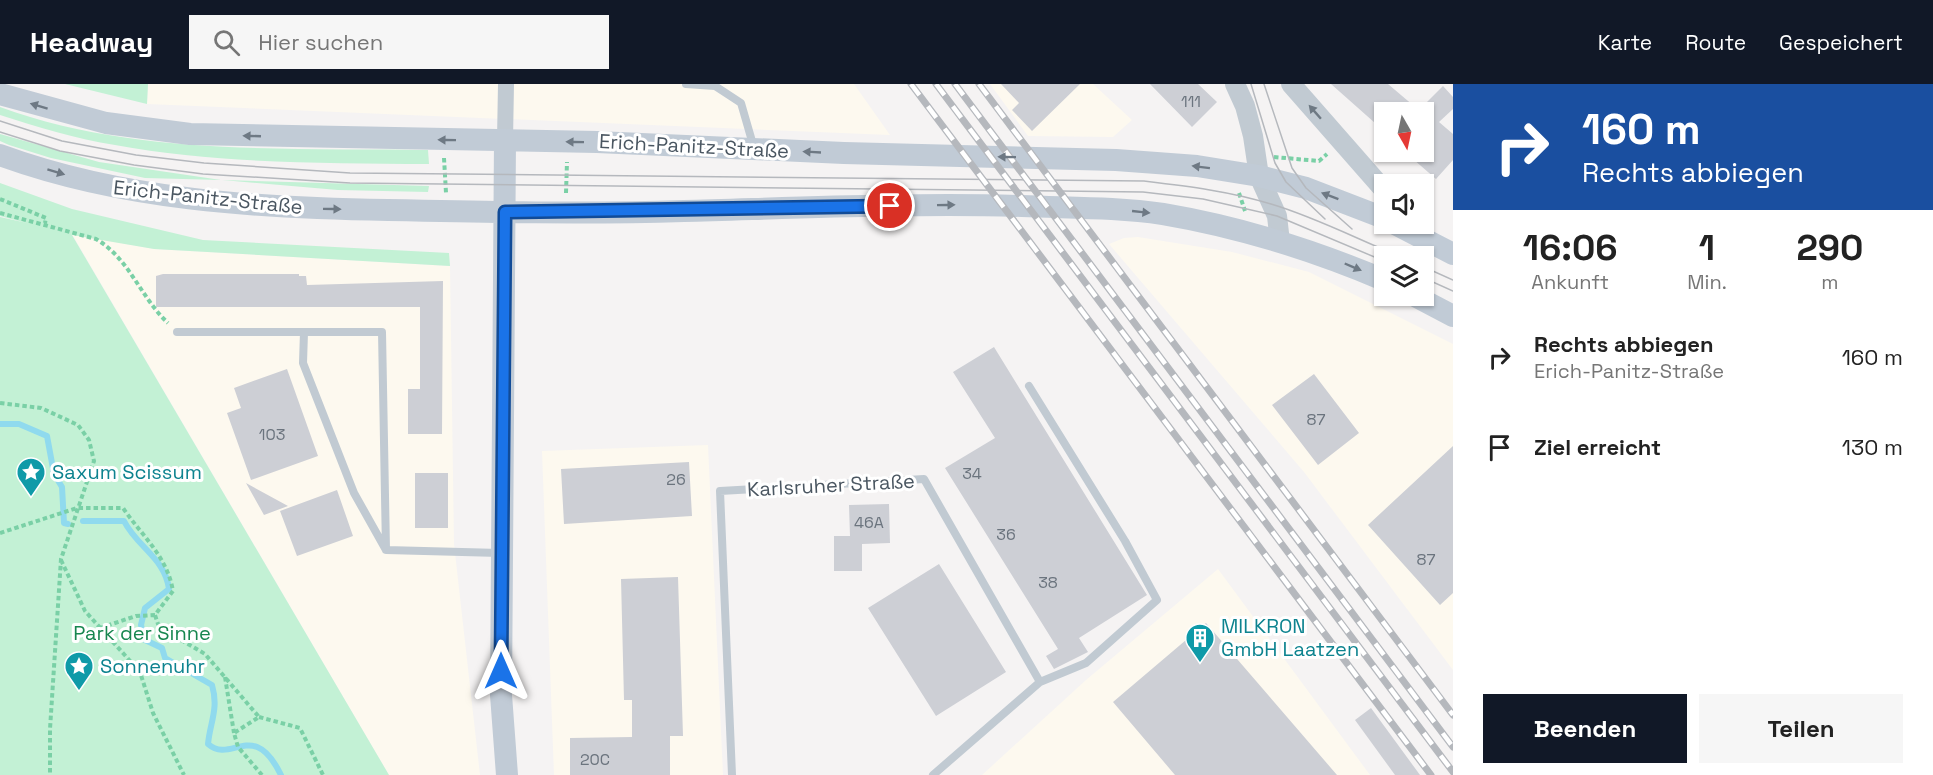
<!DOCTYPE html>
<html lang="de">
<head>
<meta charset="utf-8">
<style>
	body { margin:0; font-family:"Space Grotesk",sans-serif; background:#f6f6f6; color:#222; height:100vh; display:flex; flex-direction:column; font-size:22px; white-space:nowrap }
	* { box-sizing:border-box; margin:0 }
	p { font-size:20px; color:#767676 }
	.icon { flex:none; width:33px; height:33px; fill:none; stroke:currentColor; stroke-width:2; stroke-linecap:round; stroke-linejoin:round }
	.map { position:relative; flex:1; overflow:hidden }
	.sheet { display:flex; flex-direction:column; background:#fff; width:480px }
	.sheet>* { flex:none }
	.top-card { background:#1a4fa0; color:#fff; overflow:hidden }
	.needle { width:39px; rotate:171deg }
	.controls { position:absolute; left:1374px; top:18px; display:grid; gap:12px }
	.controls a { display:grid; place-items:center; width:60px; height:60px; border-radius:0px; background:#fff; box-shadow:0 2px 4px #0004; font-size:30px }
	.pin { position:absolute; display:grid; place-items:center; width:51px; height:51px; color:#fff; margin:-26px; border:3px solid #fff; border-radius:50%; box-shadow:0 2px 6px #0007 }
	.me { position:absolute; width:66px; margin:-33px; rotate:0deg; stroke-linejoin:round; filter:drop-shadow(0 0 4px #0008) }
	.turn { display:flex; align-items:center; gap:21px; height:126px; padding:0 30px; font-size:27px }
	.turn .icon { width:78px; height:78px; stroke-width:2.5 }
	.turn b { display:block; font-size:42px; line-height:51px }
	.eta { display:flex; justify-content:space-evenly; align-items:center; height:102px; text-align:center }
	.eta b { font-size:36px; font-weight:700; line-height:42px }
	.primary-button { display:flex; gap:12px; margin-top:auto; padding:12px 30px }
	.primary-button a { flex:1; height:69px; border-radius:0px; background:#111827; color:#fff; font-size:24px; font-weight:700; line-height:69px; text-align:center }
	.primary-button a+a { background:#f6f6f6; color:#222 }
	ul { padding:0; list-style:none }
	li { display:flex; align-items:center; gap:18px; height:90px; padding:0 30px }
	li div { flex:1 }
	li b { display:block; font-size:22px }
	li em { font-style:normal }
	header { display:flex; align-items:center; gap:36px; box-sizing:border-box; height:84px; padding:0 30px; background:#111827; color:#fff }
	header strong { font-size:28px }
	nav { display:flex; gap:33px; margin-inline-start:auto; font-size:21px }
	.search { width:420px; height:54px; background:#f6f6f6; display:flex; align-items:center; gap:15px; box-sizing:border-box; padding:0 21px; border-radius:0px; color:#767676; font-size:22px }
	main { display:flex; flex:1; min-height:0 }
	.map>svg:first-child { display:block }
	.commercial { fill:#fdf9ef }
	.green { fill:#c3f1d5 }
	.lines { fill:none; stroke-linecap:round; stroke-linejoin:round }
	.stream { stroke:#90daee; stroke-width:6 }
	.building { fill:#cdcfd5 }
	.path { stroke:#7ad0a6; stroke-width:4; stroke-dasharray:4.5 3; stroke-linecap:butt }
	.service { stroke:#c1cad2; stroke-width:8 }
	.minor { stroke:#c1cad2; stroke-width:16 }
	.tertiary { stroke:#c1cad2; stroke-width:20 }
	.secondary { stroke:#c1cbd6; stroke-width:22 }
	.tram { stroke:#b5b8bd; stroke-width:1.5 }
	.rail-casing { stroke:#b5b8bd; stroke-width:7 }
	.rail { stroke:#fff; stroke-width:4.5; stroke-dasharray:14; stroke-linecap:butt }
	.oneway { fill:#6e7984 }
	.oneway2 { fill:#6e7983 }
	.route-casing { stroke:#114b97; stroke-width:15 }
	.route { stroke:#1a73e8; stroke-width:10 }
	.labels { text-anchor:middle; dominant-baseline:central; stroke-width:6; stroke-linejoin:round; paint-order:stroke }
	.number-label { font-size:16px; fill:#6b747e }
	.street-label { font-size:20px; fill:#4a5661; stroke:#fff }
	.culture-label { font-size:20px; fill:#0d838f; stroke:#fff; text-anchor:start }
	.park-label { font-size:20px; fill:#17864f; stroke:#fff }
</style>
</head>
<body>
<header>
<strong>Headway</strong>
<div class="search"><svg class="icon" aria-label="search" viewBox="0 0 24 24"><circle cx="10" cy="10" r="6"/><path d="M15 15l6 6"/></svg>Hier suchen</div>
<nav><a>Karte</a><a>Route</a><a>Gespeichert</a></nav>
</header>
<main>
<div class="map">
<svg width="1453" height="691" viewBox="0 0 1453 691">
	<rect width="100%" height="100%" fill="#f5f3f3"/>
	<!-- commercial -->
	<path class="commercial" d="M148,0H854L890,51L147,20Z
		M990,0H1093L1132,36L1113,53L1028,52Z
		M72,150L154,165L450,182L454,460L480,691H389Z
		M1138,153L1232,168L1309,188L1453,260V586L1304,388L1109,160L1124,154Z
		M708,361L723,691H554L542,367Z
		M1218,485L1370,691H982L1086,596Z"/>
	<!-- green -->
	<path class="green" d="M65,0H148L147,20Z
		M0,23C132,72 290,64 428,66L429,80C324,79 218,80 115,61C76,55 38,43 0,31Z
		M0,50L99,78L221,96L145,94L51,74L9,61L0,57Z
		M222,96L429,102L428,108L338,106Z
		M0,99L72,125L203,156L449,169L450,182L154,165L72,151L389,691H0V133L27,139L0,132Z"/>
	<g class="lines">
		<!-- stream -->
		<path class="stream" d="M0,340H19L47,352L54,390L62,403L64,439L68,440
			M83,437H124C137,463 165,474 169,505L145,524L141,541L145,556L162,564L165,574L212,601C219,625 210,638 208,660C232,681 253,634 281,691"/>
	</g>
	<!-- building -->
	<path class="building" d="M1001,0H1080L1032,47L1012,26L1019,19Z
		M1150,0H1198L1217,18L1192,43Z
		M1331,0H1388L1421,28H1384V47Z
		M1443,2L1453,13V25L1439,38L1453,50V76L1436,95L1413,75L1419,68H1424V21Z
		M163,190H299V192H306L307,201L443,197L442,350H408V305H420V223H156V192Z
		M994,263L1147,511L1079,554L1088,568L1054,585L1046,572L1058,565L945,384L995,354L953,288Z
		M287,285L318,372L251,396L227,329L241,324L234,304Z
		M1314,290L1359,349L1318,381L1272,321Z
		M1453,362V509L1440,521L1368,441Z
		M689,378L692,432L564,440L561,385Z
		M415,389H448V444H415Z
		M246,399L288,422L264,431Z
		M337,406L353,452L297,472L280,427Z
		M889,420L890,459L862,460V487H834V452H850L849,421Z
		M939,480L1006,588L936,632L868,524Z
		M678,493L683,652H670V691H570V654L632,653V616H624L621,495Z
		M1206,539L1337,691H1175L1113,618Z
		M1371,624L1420,691H1395L1355,636Z"/>
	<g class="lines">
		<!-- path -->
		<path class="path" d="M1274,73L1319,77L1327,70
			M444,74L446,109
			M566,109L567,78
			M1239,109L1245,127
			M0,115L46,134L45,139
			M0,129L96,155C130,175 140,213 168,239
			M0,319L41,324L78,341L89,356L94,377L61,475L50,645V691
			M0,449L77,424H123C142,452 167,472 173,507L155,531L158,540L171,550L205,570L259,633L234,649L238,663L262,691
			M61,476L85,527L140,588L153,629L184,691
			M100,544L136,532L155,531
			M225,593L234,649
			M259,633L300,644L323,691"/>
		<!-- service -->
		<path class="service" d="M686,0L715,2L741,19L754,64
			M177,248H304
			M304,248H382L386,466L354,409L303,279Z
			M1029,302L1125,457L1157,516L1086,579L1040,598
			M386,466L500,469
			M732,691L720,407L924,395L1040,598L933,691"/>
		<!-- minor -->
		<path class="minor" d="M505,56L506,0"/>
		<!-- tertiary -->
		<path class="tertiary" d="M1235,0L1245,22L1253,52L1259,92L1277,132L1280,158
			M1291,0L1384,106"/>
		<!-- secondary -->
		<path class="secondary" d="M0,10L106,39L190,50L597,58L844,69L1116,76L1197,82L1259,92L1306,104L1384,134
			M505,56L501,611L507,691
			M0,71C123,116 258,124 388,126C487,128 586,130 684,127C797,124 909,119 1022,122C1069,124 1116,123 1163,130C1240,143 1313,166 1384,196
			M1395,140L1453,170
			M1415,212L1453,232"/>
		<!-- tram -->
		<path class="tram" d="M1251,0L1275,79L1286,98L1325,135
			M1264,0L1292,84L1306,104L1352,145
			M0,37L62,57L136,71L204,79L350,89L1144,97C1186,102 1229,107 1271,120C1315,133 1357,155 1399,172
			M0,48L60,67L134,81L203,90L350,99L1143,108L1203,115L1277,132L1384,177
			M1424,183L1453,196
			M1424,194L1453,207"/>
		<!-- rail casing -->
		<g class="rail-casing">
			<path id="rail" d="M911,0L1431,691
				M936,0L1453,688
				M955,0L1453,663
				M979,0L1453,631"/>
		</g>
		<!-- rail -->
		<use href="#rail" class="rail"/>
	</g>
	<!-- one-way arrows -->
	<defs><path id="oneway-solid" d="M-6-.8H1V-3.2L6.5 0L1 3.2V.8H-6Z" transform="scale(1.5)"/></defs>
	<g class="oneway">
		<use href="#oneway-solid" transform="translate(39 22) rotate(-163)"/>
		<use href="#oneway-solid" transform="translate(252 52) rotate(-178)"/>
		<use href="#oneway-solid" transform="translate(447 56) rotate(-179)"/>
		<use href="#oneway-solid" transform="translate(575 58) rotate(-179)"/>
		<use href="#oneway-solid" transform="translate(812 68) rotate(-177)"/>
		<use href="#oneway-solid" transform="translate(1007 73) rotate(-179)"/>
		<use href="#oneway-solid" transform="translate(1201 83) rotate(-173)"/>
		<use href="#oneway-solid" transform="translate(56 88) rotate(17)"/>
		<use href="#oneway-solid" transform="translate(1330 112) rotate(-159)"/>
		<use href="#oneway-solid" transform="translate(946 121) rotate(-1)"/>
		<use href="#oneway-solid" transform="translate(332 125) rotate(1)"/>
		<use href="#oneway-solid" transform="translate(1141 128) rotate(6)"/>
		<use href="#oneway-solid" transform="translate(1353 183) rotate(23)"/>
	</g>
	<use class="oneway2" href="#oneway-solid" transform="translate(1315 28) rotate(-131)"/>
	<g class="lines">
		<!-- route casing -->
		<g class="route-casing">
			<path id="route" d="M501,587L505,128L890,122"/>
		</g>
		<!-- route -->
		<use href="#route" class="route"/>
	</g>
	<!-- icons -->
	<defs>
		<g id="sight-pin" transform="scale(1.5)"><path d="M0 17L-7.5 6A9.5 9.5 0 1 1 7.5 6Z" fill="#0f9aa8" stroke="#fff"/><path d="M0-6L1.8-2.2L6-1.7L2.9 1.2L3.7 5.4L0 3.3L-3.7 5.4L-2.9 1.2L-6-1.7L-1.8-2.2Z" fill="#fff"/></g>
		<g id="building-pin" transform="scale(1.5)"><path d="M0 17L-7.5 6A9.5 9.5 0 1 1 7.5 6Z" fill="#0f9aa8" stroke="#fff"/><path d="M-4-6H4V6H1V3H-1V6H-4ZM-2.5-4.3h1.7v1.8h-1.7ZM.8-4.3h1.7v1.8H.8ZM-2.5-1h1.7V.8h-1.7ZM.8-1h1.7V.8H.8Z" fill="#fff"/></g>
	</defs>
	<g fill-rule="evenodd">
		<use href="#sight-pin" x="31" y="388"/>
		<use href="#building-pin" x="1200" y="554"/>
		<use href="#sight-pin" x="79" y="582"/>
	</g>
	<g class="labels">
		<!-- number labels -->
		<g class="number-label">
			<text x="1191" y="17">111</text>
			<text x="1316" y="335">87</text>
			<text x="272" y="350">103</text>
			<text x="972" y="389">34</text>
			<text x="676" y="395">26</text>
			<text x="869" y="438">46A</text>
			<text x="1006" y="450">36</text>
			<text x="1426" y="475">87</text>
			<text x="1048" y="498">38</text>
			<text x="595" y="675">20C</text>
		</g>
		<!-- street labels -->
		<g class="street-label">
			<text transform="translate(694 62) rotate(3)">Erich-Panitz-Straße</text>
			<text transform="translate(208 113) rotate(6)">Erich-Panitz-Straße</text>
			<text transform="translate(831 401) rotate(-3)">Karlsruher Straße</text>
		</g>
		<!-- culture labels -->
		<g class="culture-label">
			<text x="52" y="388">Saxum Scissum</text>
			<text x="1221" y="542">MILKRON<tspan x="1221" dy="23">GmbH Laatzen</tspan></text>
			<text x="100" y="582">Sonnenuhr</text>
		</g>
		<!-- park labels -->
		<g class="park-label">
			<text x="142" y="549">Park der Sinne</text>
		</g>
	</g>
</svg>
<div class="controls">
<a><svg class="needle" viewBox="-14 -14 28 28"><path d="M0-13l5 13h-10z" fill="#e53935"/><path d="M0 13l5-13h-10z" fill="#767676"/></svg></a>
<a><svg class="icon" aria-label="sound" viewBox="0 0 24 24"><path d="M4 9h4l5-4v14l-5-4H4zM17 9q2 3 0 6"/></svg></a>
<a><svg class="icon" aria-label="layers" viewBox="0 0 24 24"><path d="M12 4l9 5-9 5-9-5zM3 14l9 5 9-5"/></svg></a>
</div>
<div class="pin" style="left:890px;top:122px;background:#d93025"><svg class="icon" aria-label="arrive" viewBox="0 0 24 24"><path d="M6 21V4h12l-3 4 3 4H6"/></svg></div>
<svg class="me" style="left:501px;top:587px" viewBox="-20 -20 40 40"><path d="M0-17L14 15 0 8-14 15z" fill="#1a73e8" stroke="#fff" stroke-width="4"/></svg>
</div>
<section class="sheet">
<div class="top-card">
<div class="turn"><svg class="icon" aria-label="right" viewBox="0 0 24 24"><path d="M7 20v-9h11M14 6l5 5-5 5"/></svg><div><b>160 m</b>Rechts abbiegen</div></div>
</div>
<div class="eta">
<div><b>16:06</b><p>Ankunft</p></div>
<div><b>1</b><p>Min.</p></div>
<div><b>290</b><p>m</p></div>
</div>
<ul>
<li><svg class="icon" aria-label="right" viewBox="0 0 24 24"><path d="M7 20v-9h11M14 6l5 5-5 5"/></svg><div><b>Rechts abbiegen</b><p>Erich-Panitz-Straße</p></div><em>160 m</em></li>
<li><svg class="icon" aria-label="arrive" viewBox="0 0 24 24"><path d="M6 21V4h12l-3 4 3 4H6"/></svg><div><b>Ziel erreicht</b></div><em>130 m</em></li>
</ul>
<div class="primary-button"><a>Beenden</a><a>Teilen</a></div>
</section>
</main>
</body>
</html>
